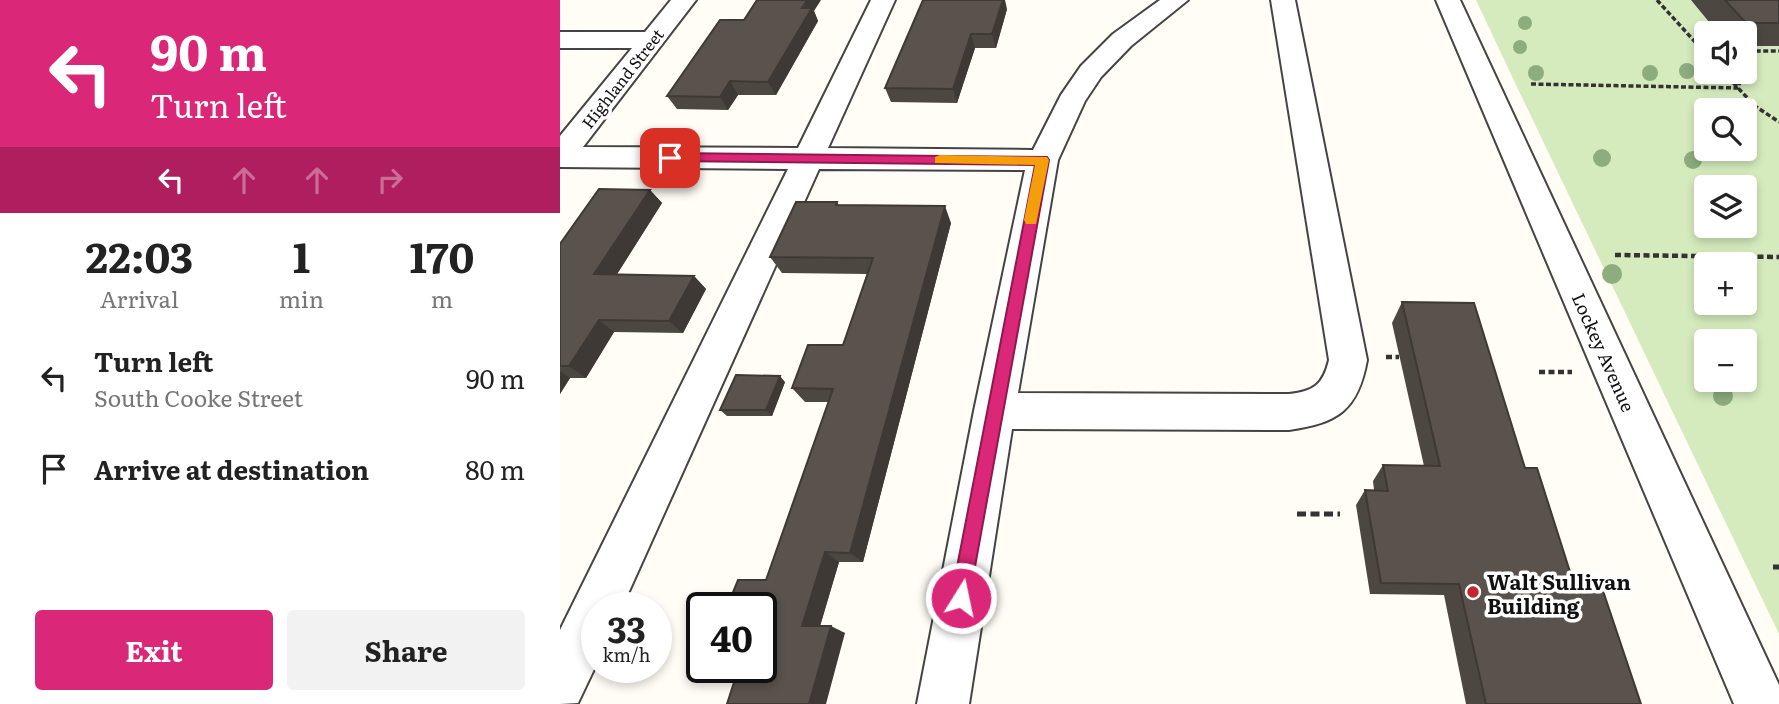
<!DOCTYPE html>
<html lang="en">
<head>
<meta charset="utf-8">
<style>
	body { margin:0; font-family:Literata,serif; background:#f2f2f2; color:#222; height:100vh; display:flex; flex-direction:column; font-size:26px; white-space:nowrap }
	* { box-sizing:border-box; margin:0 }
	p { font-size:23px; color:#767676 }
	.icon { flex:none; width:38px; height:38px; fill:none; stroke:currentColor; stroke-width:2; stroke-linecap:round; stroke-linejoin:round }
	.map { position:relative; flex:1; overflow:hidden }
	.panel { display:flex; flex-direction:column; background:#fff; width:560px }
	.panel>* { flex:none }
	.guide { background:#db2777; color:#fff; overflow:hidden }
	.tools { position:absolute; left:1134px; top:21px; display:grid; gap:14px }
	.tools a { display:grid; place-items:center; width:63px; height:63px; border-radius:7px; background:#fff; box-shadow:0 4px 10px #0003; font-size:35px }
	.speed { position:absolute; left:21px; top:592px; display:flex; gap:14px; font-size:35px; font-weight:700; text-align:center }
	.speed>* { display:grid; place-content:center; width:91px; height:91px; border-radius:50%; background:#fff; box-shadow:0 4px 10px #0003; line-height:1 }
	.speed small { font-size:18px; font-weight:400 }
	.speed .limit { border:4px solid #111; border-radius:10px; background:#fff; color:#111 }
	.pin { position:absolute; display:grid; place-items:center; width:60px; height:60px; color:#fff; margin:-30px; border-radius:14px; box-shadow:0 4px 10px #0006 }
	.me { position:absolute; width:77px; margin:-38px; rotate:10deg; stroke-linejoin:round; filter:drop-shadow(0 0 5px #0008) }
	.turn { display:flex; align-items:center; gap:24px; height:147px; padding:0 35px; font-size:32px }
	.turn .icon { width:91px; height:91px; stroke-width:2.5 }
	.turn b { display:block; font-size:49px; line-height:60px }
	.lanes { display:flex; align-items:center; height:66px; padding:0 35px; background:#0003; justify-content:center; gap:35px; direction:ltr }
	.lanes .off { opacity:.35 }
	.eta { display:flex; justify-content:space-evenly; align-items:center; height:119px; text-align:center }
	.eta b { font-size:42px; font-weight:700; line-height:49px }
	.button { display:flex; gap:14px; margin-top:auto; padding:14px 35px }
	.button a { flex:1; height:80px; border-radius:7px; background:#db2777; color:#fff; font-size:28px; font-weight:700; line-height:80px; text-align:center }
	.button a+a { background:#f2f2f2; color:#222 }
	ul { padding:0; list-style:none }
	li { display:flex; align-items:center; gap:21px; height:91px; padding:0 35px }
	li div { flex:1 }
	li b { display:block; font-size:26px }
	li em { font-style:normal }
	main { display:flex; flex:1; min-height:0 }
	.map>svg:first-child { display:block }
	.green { fill:#d5ebbd; fill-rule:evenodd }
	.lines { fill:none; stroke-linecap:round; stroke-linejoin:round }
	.minor-casing { stroke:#444; stroke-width:4 }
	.path-far2 { stroke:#333; stroke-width:3.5; stroke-dasharray:5 2.5; stroke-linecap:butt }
	.path-far1 { stroke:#333; stroke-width:4.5; stroke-dasharray:6 3.5; stroke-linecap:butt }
	.path { stroke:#333; stroke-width:5; stroke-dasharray:9 4.5; stroke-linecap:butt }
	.minor { fill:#fff; fill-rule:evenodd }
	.tree { fill:#8dad7f }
	.wall { fill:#4d4742 }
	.shaded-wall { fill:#3f3936 }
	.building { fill:#5a524d; stroke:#3f3936; stroke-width:2 }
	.route { fill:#db2777; stroke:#8e194d; stroke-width:2 }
	.slow { fill:#f59e0b }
	.poi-dot { fill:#c4262e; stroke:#fff; stroke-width:2.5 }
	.labels { text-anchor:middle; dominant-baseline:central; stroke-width:7; stroke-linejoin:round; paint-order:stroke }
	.far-street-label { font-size:16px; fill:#111; stroke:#fff }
	.street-label { font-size:18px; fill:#111; stroke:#fff }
	.near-poi-label { font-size:21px; font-weight:bold; fill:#111; stroke:#fff; text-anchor:start }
</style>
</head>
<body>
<main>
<section class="panel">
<div class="guide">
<div class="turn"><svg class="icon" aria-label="left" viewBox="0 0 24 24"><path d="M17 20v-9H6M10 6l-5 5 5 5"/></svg><div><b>90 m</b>Turn left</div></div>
<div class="lanes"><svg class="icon" aria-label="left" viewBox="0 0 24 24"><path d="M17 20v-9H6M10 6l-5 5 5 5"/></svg><svg class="icon off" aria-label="ahead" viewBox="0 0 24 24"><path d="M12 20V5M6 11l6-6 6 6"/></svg><svg class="icon off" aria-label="ahead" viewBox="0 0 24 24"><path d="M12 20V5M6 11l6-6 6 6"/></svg><svg class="icon off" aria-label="right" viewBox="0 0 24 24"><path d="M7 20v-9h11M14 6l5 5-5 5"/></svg></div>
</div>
<div class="eta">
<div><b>22:03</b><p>Arrival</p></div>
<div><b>1</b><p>min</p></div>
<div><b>170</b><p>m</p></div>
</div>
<ul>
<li><svg class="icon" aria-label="left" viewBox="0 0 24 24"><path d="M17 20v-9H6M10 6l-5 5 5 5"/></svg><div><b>Turn left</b><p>South Cooke Street</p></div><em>90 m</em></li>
<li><svg class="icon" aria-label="arrive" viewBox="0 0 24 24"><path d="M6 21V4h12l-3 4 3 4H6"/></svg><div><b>Arrive at destination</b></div><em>80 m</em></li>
</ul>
<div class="button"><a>Exit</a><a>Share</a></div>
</section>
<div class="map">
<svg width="1219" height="704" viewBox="0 0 1219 704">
	<rect width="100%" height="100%" fill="#fffdf5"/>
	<!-- green -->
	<path class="green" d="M916,0H1219V634L957,87ZM1146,33H1185V72H1146ZM1146,110H1185V149H1146ZM1146,187H1185V226H1146ZM1146,264H1185V303H1146ZM1146,341H1185V380H1146Z"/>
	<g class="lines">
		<!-- minor casing -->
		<g class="minor-casing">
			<path id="minor" d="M111,0H136L23,147L238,148L311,0H335L268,148L473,150L501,95L521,66L553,34L600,0H628L571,46L541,77L525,101L498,160L458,393L729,394C754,391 763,385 769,360L711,0H735L807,360C798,410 778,423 729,430L452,429L409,704H357L414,411L465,170L259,169L62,607H37V663L18,703L0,704V630L228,169L0,167V136L72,48H0V32H85Z
				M876,0H900L1219,685V704H1174Z"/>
		</g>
		<!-- path-far2 -->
		<path class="path-far2" d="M1097,0L1146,54
			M1185,67L1190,51H1219
			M1163,72L1195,106L1219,122
			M971,84L1178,88L1183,72"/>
		<!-- path-far1 -->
		<path class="path-far1" d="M1055,255L1219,257
			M826,357H839
			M979,372H1012"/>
		<!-- path -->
		<path class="path" d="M737,514H780
			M1213,567H1219"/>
		<!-- minor -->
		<use href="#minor" class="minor"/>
	</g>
	<!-- trees -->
	<g class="tree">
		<circle cx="965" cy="23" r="7"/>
		<circle cx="960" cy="47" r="7"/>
		<circle cx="1127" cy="71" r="8"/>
		<circle cx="976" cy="73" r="8"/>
		<circle cx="1090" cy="73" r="8"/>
		<circle cx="1042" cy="158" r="9"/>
		<circle cx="1133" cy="160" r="9"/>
		<circle cx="1052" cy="274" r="10"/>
		<circle cx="1163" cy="396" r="10"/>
	</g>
	<!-- wall -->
	<path class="wall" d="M1131,0H1219V46H1185V33H1158Z
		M447,9L436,48H415L397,103L331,102L325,88Z
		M254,11L258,21L216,95H178L168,110L117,109L107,96L184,20Z
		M90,190L102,203L57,274L134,276L146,289L123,333L54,332L26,378H10L0,394V244Z
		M277,202L279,205L391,223L303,562H279L260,626L285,633L201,667L206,580L269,402H245L232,388L283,345L307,274L222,273L210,257Z
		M842,302L965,468L1012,578L1081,704H906L884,595L810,594L796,505L805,490H814L813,481L823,465L864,466L832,323Z
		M225,382L212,416H167L160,410Z"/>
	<!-- shaded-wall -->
	<path class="shaded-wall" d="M247,0H261L254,11L258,21L216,95L208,82Z
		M443,0H445L447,9L436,48L432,34Z
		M411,34L415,48L397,103L393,89Z
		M170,81L178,95L168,110L160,97Z
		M90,190L102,203L49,287L34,274Z
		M385,206L391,223L303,562L290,553Z
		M134,276L146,289L123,333L109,321Z
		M39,320L54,332L26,378L9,366Z
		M0,371L10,378L0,394Z
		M220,376L225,382L212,416L206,410Z
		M265,552L279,562L258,633L242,626Z
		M271,626L285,633L266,704H249Z"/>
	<!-- building -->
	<path class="building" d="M197,0H247L242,8H252L208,82L170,81L160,97L107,96L160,20H184Z
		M363,0H443L432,34H411L393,89L325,88Z
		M1165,0H1219V23H1186Z
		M39,189L90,190L34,274L134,276L109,321L39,320L9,366H0V244Z
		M236,202H277L276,205L385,206L290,553L265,552L242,626H271L249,704H167L179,667H201V607H167L178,580H206L273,389L232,388L248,345H283L313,258L210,257Z
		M842,302L914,303L965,468H977L1012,578L1039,579L1081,704H926L899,584L821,583L805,490L828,491L823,465L880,466Z
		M176,375L220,376L206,410H160Z"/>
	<!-- route -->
	<path class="route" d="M110,153L487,157L489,160L408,605L401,608L394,605L391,598L475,165L106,161V155Z"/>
	<!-- slow -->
	<path class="slow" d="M380,155L487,157L489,160L476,224H466L464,220L475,165L375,163V157Z"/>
	<!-- markers -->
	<circle class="poi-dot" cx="913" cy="592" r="7"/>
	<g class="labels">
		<!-- far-street labels -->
		<g class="far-street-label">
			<text transform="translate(62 78) rotate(-52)">Highland Street</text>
		</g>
		<!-- street labels -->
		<g class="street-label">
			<text transform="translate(1044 352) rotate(66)">Lockey Avenue</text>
		</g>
		<!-- near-poi labels -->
		<g class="near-poi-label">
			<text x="927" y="580">Walt Sullivan<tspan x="927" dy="24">Building</tspan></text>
		</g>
	</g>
</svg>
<div class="tools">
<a><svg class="icon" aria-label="sound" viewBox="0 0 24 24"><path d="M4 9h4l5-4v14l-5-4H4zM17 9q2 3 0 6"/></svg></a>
<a><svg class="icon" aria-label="search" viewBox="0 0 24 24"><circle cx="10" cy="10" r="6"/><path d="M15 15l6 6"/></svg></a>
<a><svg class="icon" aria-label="layers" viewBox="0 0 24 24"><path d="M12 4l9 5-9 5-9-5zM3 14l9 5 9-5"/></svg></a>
<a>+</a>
<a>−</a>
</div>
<div class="speed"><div>33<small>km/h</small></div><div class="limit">40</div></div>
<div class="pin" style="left:110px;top:158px;background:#d93025"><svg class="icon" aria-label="arrive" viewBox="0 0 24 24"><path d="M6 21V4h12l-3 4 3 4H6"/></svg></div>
<svg class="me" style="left:401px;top:598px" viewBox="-20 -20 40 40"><circle r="17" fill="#db2777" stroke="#fff" stroke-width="3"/><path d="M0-11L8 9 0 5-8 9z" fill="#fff"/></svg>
</div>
</main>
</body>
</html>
